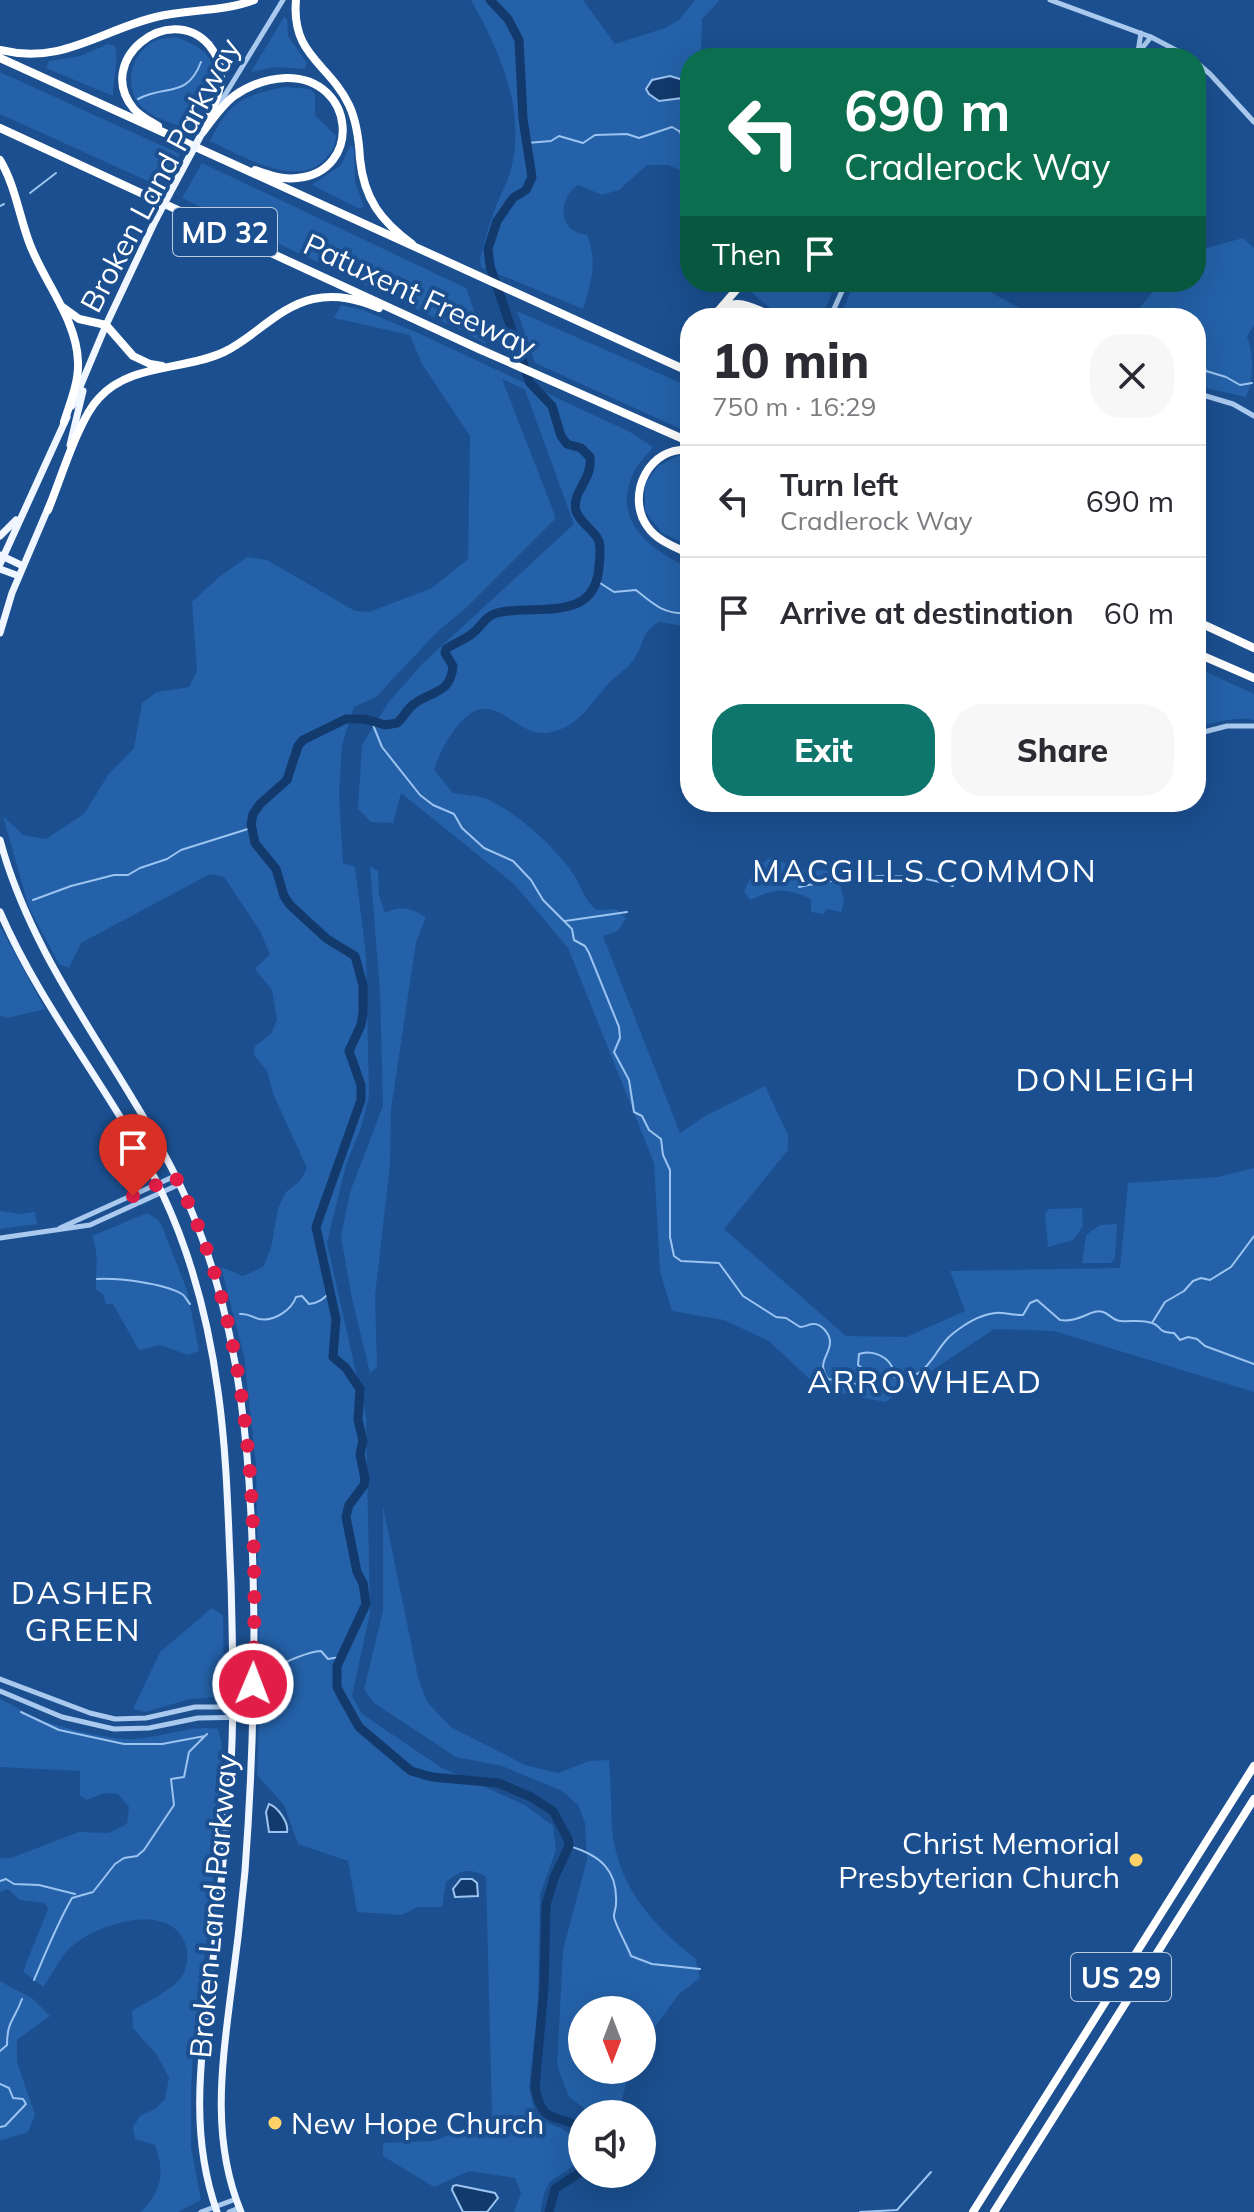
<!DOCTYPE html>
<html lang="en">
<head>
<meta charset="utf-8">
<style>
	body { margin:0; font-family:Mulish,sans-serif; background:#f7f7f7; color:#2b2b33; height:100vh; display:flex; flex-direction:column; font-size:30px; white-space:nowrap }
	* { box-sizing:border-box; margin:0 }
	p { font-size:26px; color:#7c7c81 }
	.icon { flex:none; width:44px; height:44px; fill:none; stroke:currentColor; stroke-width:2; stroke-linecap:round; stroke-linejoin:round }
	.map { position:relative; flex:1; overflow:hidden }
	.panel { position:absolute; left:680px; top:308px; width:526px; height:504px; display:flex; flex-direction:column; background:#fff; border-radius:32px; box-shadow:0 8px 32px #0002 }
	.panel>* { flex:none }
	.guide { position:absolute; left:680px; top:48px; width:526px; height:244px; border-radius:32px; box-shadow:0 8px 32px #0002; background:#0b6e4f; color:#fff; overflow:hidden }
	.needle { width:52px; rotate:180deg }
	.fabs { position:absolute; left:568px; top:1996px; display:grid; gap:16px }
	.fabs a { display:grid; place-items:center; width:88px; height:88px; border-radius:50%; background:#fff; box-shadow:0 8px 32px #0002; font-size:40px }
	.pin { position:absolute; display:grid; place-items:center; width:68px; height:68px; color:#fff; margin:-82px -34px; border-radius:50% 50% 50% 0; rotate:-45deg; box-shadow:0 0 8px #0007 }
	.pin .icon { rotate:45deg }
	.me { position:absolute; width:88px; margin:-44px; rotate:1deg; stroke-linejoin:round; filter:drop-shadow(0 0 6px #0008) }
	.turn { display:flex; align-items:center; gap:28px; height:168px; padding:0 32px; font-size:36px }
	.turn .icon { width:104px; height:104px; stroke-width:2.5 }
	.turn b { display:block; font-size:56px; line-height:68px }
	.then { display:flex; align-items:center; height:76px; padding:0 32px; background:#0003; gap:16px; font-size:30px }
	.round { display:grid; place-items:center; flex:none; width:84px; height:84px; border-radius:32px; background:#f7f7f7 }
	.summary { display:flex; align-items:center; justify-content:space-between; height:136px; padding:0 32px }
	h1 { font-size:48px; font-weight:800; line-height:60px }
	.button { display:flex; gap:16px; margin-top:auto; padding:16px 32px }
	.button a { flex:1; height:92px; border-radius:32px; background:#0f766e; color:#fff; font-size:32px; font-weight:800; line-height:92px; text-align:center }
	.button a+a { background:#f7f7f7; color:#2b2b33 }
	ul { padding:0; list-style:none }
	li { display:flex; align-items:center; gap:24px; height:112px; padding:0 32px; border-top:2px solid #e1e1e2 }
	li div { flex:1 }
	li b { display:block; font-size:30px }
	li em { font-style:normal }
	.map>svg:first-child { display:block }
	.green { fill:#2461a8 }
	.water { fill:#123a6d; stroke:#9cc4f0; stroke-width:2 }
	.lines { fill:none; stroke-linecap:round; stroke-linejoin:round }
	.stream { stroke:#9cc4f0; stroke-width:2 }
	.river { stroke:#123a6d; stroke-width:9 }
	.minor { stroke:#a9c9ee; stroke-width:5 }
	.major { stroke:#f0f6ff; stroke-width:7 }
	.highway { stroke:#fff; stroke-width:8 }
	.major-bridge { stroke:#f0f6ff; stroke-width:7 }
	.route { stroke:#e11d48; stroke-width:14; stroke-dasharray:0 25.2 }
	.poi-dot { fill:#ffd166; stroke:#1b4f8f; stroke-width:3 }
	.labels { text-anchor:middle; dominant-baseline:central; stroke-width:8; stroke-linejoin:round; paint-order:stroke }
	.shield { fill:#1b4f8f; stroke:#bbcadd; stroke-width:2 }
	.shield-label { font-size:28px; font-weight:bold; fill:#fff }
	.street-label { font-size:30px; fill:#fff; stroke:#1b4f8f }
	.poi-label { font-size:30px; fill:#fff; stroke:#1b4f8f; text-anchor:end }
	.neighbourhood-label { font-size:32px; letter-spacing:2px; fill:#fff; stroke:#1b4f8f }
</style>
</head>
<body>
<div class="map">
<svg width="1254" height="2212" viewBox="0 0 1254 2212">
	<rect width="100%" height="100%" fill="#1b4f8f"/>
	<!-- green -->
	<path class="green" d="M471,0H583L615,44L665,28L679,20L695,0H720L702,19L701,58H690V174L668,165H647L619,190L602,195L578,185C563,194 557,220 574,231C578,233 583,234 587,235C598,262 591,283 583,309L481,267L480,259C484,243 488,227 494,212C499,196 509,181 512,165C525,106 499,50 471,0Z
		M284,17L287,19L288,36L307,63L305,69L275,67L251,72Z
		M176,37C234,57 214,89 193,131C178,125 154,119 142,107C122,88 131,50 157,40C162,38 170,38 176,37Z
		M108,44L115,46C119,61 113,80 113,96L46,68L49,61L80,56Z
		M0,72L180,154L163,188L0,114Z
		M286,87L310,89L315,94V115L336,136C335,147 333,150 326,158C299,191 240,155 210,141C229,102 245,94 286,87Z
		M350,146L354,147L355,182L364,207L358,208L312,185L341,165Z
		M202,163L466,288L486,344L461,330L182,198Z
		M1243,238L1254,248V325L1247,336C1254,356 1254,379 1246,397L1196,386V318H1131L1161,282H1196V251Z
		M739,282H837L821,318H782Z
		M855,282H952L961,288L981,287L1027,312L1063,318H839Z
		M341,305L363,310L418,333L630,432L653,447C647,455 638,463 634,472C610,522 651,549 690,569V627L659,622C639,635 647,638 636,656C630,667 619,673 610,682C593,700 582,723 556,731C527,741 510,712 488,709C463,705 440,750 434,770L453,793C463,795 475,795 484,798C513,809 558,849 574,875C582,888 584,900 597,910L616,909L626,918L618,931L603,936L680,1133L705,1116L765,1086L788,1135V1150L724,1229L846,1336L906,1337L965,1311L950,1271L1120,1268L1128,1183L1218,1177L1254,1168V1392L1054,1331L994,1329L885,1402L820,1389L769,1341L724,1320L672,1311L660,1272L654,1163L568,948L514,884L401,793L393,823L371,822L358,809L362,745L388,703L422,664L574,524L525,390L502,379L556,518L466,608L438,631L376,697L354,707L342,745L339,795L343,863L355,867L366,955L369,1096L362,1125L346,1165L327,1243L366,1417L370,1613L352,1696L362,1714L442,1768L525,1805L553,1826L556,1850L540,1895L538,2004L529,2088L537,2119L561,2128L579,2141L580,2158C558,2185 546,2168 541,2212H514L521,2193L515,2178L469,2171L434,2187L383,2156V2143L433,2141L452,2134L490,2130L492,2117L486,1877C469,1867 461,1870 446,1882L442,1907H418L402,1915L357,1912L348,1861L298,1844L284,1805L257,1775L260,1689L256,1465L244,1356L221,1267L243,1276L263,1267L271,1248L278,1208L286,1192L300,1181L307,1168L274,1096L267,1071L254,1055L255,1046L271,1034L277,1020L272,990L255,969L270,954L260,931L224,877L210,874L81,943L69,968L59,964L29,908L3,816L23,835L46,839L84,814L108,775L134,748L142,703L157,692L189,687L197,671L192,602L219,577L247,557L267,560L355,611L369,612L432,588L468,559L470,436L422,364L410,335L334,318Z
		M517,311L690,387V433L535,363Z
		M680,455H690V546L662,533L645,511V484L658,466Z
		M1196,667L1254,694V720C1235,716 1214,723 1196,728Z
		M771,857L797,868L838,872L844,902L841,912L827,909L824,914L811,912V899C785,888 776,888 750,900L744,891L755,870Z
		M370,866L378,871L379,895L385,913C402,905 409,908 426,917L416,942L391,1109L390,1165L375,1296L377,1367L370,1373L352,1299L341,1237L350,1192L383,1106L380,992Z
		M0,926L45,1009L7,1018L0,1015Z
		M1082,1208L1083,1226L1073,1240L1048,1247L1045,1214L1049,1209Z
		M0,1211L20,1214L35,1212L37,1224L0,1229Z
		M147,1213L157,1219L162,1226L187,1290L199,1351L188,1355L160,1345L139,1350L113,1304H106L103,1294L96,1290C95,1269 100,1256 92,1236Z
		M1117,1224L1115,1259L1111,1263H1082L1086,1235L1100,1225Z
		M383,1506L418,1677L427,1702L451,1727L525,1765L558,1773L589,1761L609,1760C611,1783 611,1805 612,1828C617,1885 652,1925 695,1958L700,1978L679,1994L642,2045V2010H582V2070H630L618,2114H592L569,2097L557,2065L563,1950L587,1860L585,1823L578,1805L562,1791L502,1766L456,1757L374,1703L364,1689L383,1611Z
		M212,1608L223,1615L224,1690L219,1697L190,1699L145,1712L133,1709L160,1652Z
		M0,1699C12,1704 22,1712 33,1717C59,1727 98,1737 125,1739C157,1741 186,1724 218,1729L222,1744L212,1901L194,2036L191,2092V2147L201,2200L178,2212H141C162,2191 165,2172 155,2145L135,2139L133,2127L140,2116L155,2109L165,2099L169,2078L157,2055L133,2028L132,2011C148,2001 171,1991 182,1976C187,1968 189,1955 186,1946C172,1900 98,1923 71,1947C60,1957 52,1975 43,1987L23,1971L48,1909L45,1903L20,1900L8,1889L0,1892V1858H11L79,1832L109,1833L127,1824L129,1807L118,1794L104,1793L87,1800L80,1796V1771L0,1767Z
		M0,1981L33,1999L50,2016L17,2040V2062L35,2115L28,2132L0,2141Z"/>
	<!-- water -->
	<path class="water" d="M670,76L690,82V97L659,101L649,94L646,89L652,80Z
		M269,1804C278,1807 289,1823 287,1832H269L266,1812Z
		M461,1879H472L477,1883L478,1896L455,1897L453,1889Z
		M456,2185L495,2193L498,2198L487,2212H463L452,2190L453,2186Z"/>
	<g class="lines">
		<!-- stream -->
		<path class="stream" d="M138,99C166,84 187,99 201,62
			M680,131L690,134
			M527,143L551,141L559,136L583,143L595,135L627,134L639,138L672,127L679,131L690,147
			M30,193L56,173
			M0,206L4,204
			M818,282L824,287
			M854,312L860,318
			M1196,358L1202,362L1206,371L1226,377L1240,385L1252,383
			M597,581L614,592L636,590C654,605 665,615 690,613
			M371,720L382,747L420,795L433,805L454,814L462,828L484,848L513,861L531,880L543,900L572,929L574,940L585,946L589,953L619,1027L620,1038L614,1052L629,1080L634,1112L642,1116L649,1130L661,1139L663,1155L670,1170V1237L674,1256L681,1261L719,1263L743,1296L776,1317L786,1318L800,1327C805,1327 809,1324 813,1324C821,1323 830,1334 830,1342C830,1356 816,1362 828,1379L857,1384L867,1381L866,1371L858,1365L859,1354C869,1350 884,1354 891,1365C893,1368 893,1373 894,1377C926,1382 931,1356 948,1338C955,1331 971,1320 980,1317C999,1309 1005,1315 1023,1315L1030,1303L1037,1300L1060,1320C1080,1323 1092,1308 1103,1312C1110,1314 1113,1321 1121,1321C1131,1322 1141,1319 1152,1323C1163,1326 1155,1332 1174,1333L1180,1340L1188,1337L1197,1339L1205,1346L1254,1364
			M799,887C850,876 904,869 953,886
			M33,900L71,886L114,875H128L140,868L167,859L181,850L251,828
			M565,921L627,912
			M97,1279C119,1278 163,1283 182,1294C185,1296 188,1302 190,1304
			M240,1314C249,1313 251,1317 259,1319C275,1322 292,1309 296,1297L302,1296L309,1304C319,1303 325,1299 330,1291
			M1152,1323L1165,1302L1184,1291L1193,1281L1201,1278L1210,1280L1231,1267L1254,1236
			M264,1673C279,1665 305,1652 321,1651L328,1659L340,1657
			M21,1712L59,1730L124,1744H162L205,1736
			M569,1846C600,1855 618,1870 616,1904C616,1908 614,1912 614,1916C613,1921 629,1949 631,1956L652,1964L700,1969
			M0,1881L6,1879L14,1884L39,1885L75,1894
			M34,1980C46,1952 57,1924 72,1898L93,1892L115,1864L124,1858L137,1856L144,1850L174,1805L171,1779L184,1777L189,1752L207,1734
			M0,2051L7,2045C7,2021 14,2021 22,1999
			M0,2084L9,2088L13,2098L23,2099L26,2104L5,2126L0,2127
			M860,2212L897,2210L931,2172"/>
		<!-- river -->
		<path class="river" d="M490,0L508,19L519,40L523,119L532,177L526,190L513,198L497,221L488,249L490,266L530,383L552,406L561,436L567,444L581,448L590,457C593,480 571,492 576,511C580,523 594,530 599,541C601,550 600,558 599,566C596,625 534,603 497,613C485,616 482,626 473,633C466,639 455,643 446,649L445,653L453,666C451,694 431,691 414,704C407,709 404,717 397,723L385,725L365,719H346L303,740L298,746L287,780L260,804L253,814L251,824L255,843L276,869L284,896L290,905L327,939L355,956L363,985V1013L361,1025L349,1051L361,1085V1100L316,1227L336,1319L333,1357L346,1368L360,1389L358,1420L363,1441L360,1454L365,1479L364,1485L349,1505L346,1517L357,1572L363,1583L366,1604L337,1666V1687L341,1695L359,1727L411,1771L432,1777L498,1783L531,1797L553,1811L568,1839L569,1846L554,1878L546,1905L544,1988L535,2087C543,2130 559,2110 582,2130
			M549,2212L555,2189L582,2171"/>
		<!-- minor -->
		<path class="minor" d="M1050,0L1151,37L1191,58
			M1139,52L1151,37
			M1137,58L1141,33
			M1196,62L1210,74L1254,122
			M217,108L283,0
			M761,311L769,318
			M830,318L846,282
			M1196,393L1233,404L1254,416
			M1196,734L1227,726H1254
			M60,1228L175,1176
			M0,1238L90,1225L180,1184
			M0,1679L90,1713L115,1719L146,1718L195,1707H253
			M0,1691L62,1717L114,1729L149,1728L198,1718L253,1717
			M201,2212L236,2199
			M229,2212L239,2208"/>
		<!-- major -->
		<path class="major" d="M72,406L106,325L156,219
			M70,445L83,391
			M0,536L16,520
			M0,555L23,566
			M0,564L67,417
			M0,569L19,576
			M0,633L12,593L49,506
			M0,840C34,967 123,1067 179,1183C246,1322 252,1475 254,1626C254,1708 251,1790 245,1871C241,1914 236,1957 230,2000C221,2072 212,2142 241,2212
			M0,912C43,1012 117,1097 163,1195C192,1257 209,1324 218,1391C227,1454 228,1518 231,1582C233,1657 235,1732 228,1807C223,1863 218,1920 211,1976C201,2057 189,2134 217,2212"/>
		<!-- highway -->
		<path class="highway" d="M296,0C291,56 329,63 349,105C357,122 359,140 360,159C364,199 381,221 412,244
			M0,50C62,65 99,31 156,17C188,9 223,12 254,0
			M0,58L690,372
			M158,126C150,121 140,116 134,109C93,61 169,0 209,45C217,55 222,67 221,79C220,95 211,111 205,126
			M0,128L479,349L690,442
			M202,133C212,120 222,105 234,96C249,85 268,79 286,78C356,77 363,172 297,178C283,180 269,175 255,170
			M0,160C15,185 19,215 29,242C43,281 77,319 78,362C79,382 70,403 64,422
			M61,306L79,319L106,325L133,356L150,364L162,366
			M716,312C733,300 743,303 761,311
			M712,318L737,289
			M690,450C650,445 625,494 647,526C657,541 675,547 690,554
			M48,510C61,479 78,420 99,398C131,363 183,371 224,352C255,337 278,307 313,299C337,294 357,299 379,308
			M1196,621L1254,648
			M1196,653L1254,678
			M973,2212L1254,1766
			M994,2212L1254,1799"/>
		<!-- major-bridge -->
		<path class="major-bridge" d="M156,219L202,133"/>
	</g>
	<g class="lines">
		<!-- route -->
		<path class="route" d="M133,1196L175,1176C253,1324 258,1520 253,1684"/>
	</g>
	<!-- markers -->
	<g class="poi-dot">
		<circle cx="1136" cy="1860" r="8"/>
		<circle cx="275" cy="2123" r="8"/>
	</g>
	<g class="labels">
		<!-- shield labels -->
		<g class="shield">
			<rect x="173" y="208" width="104" height="48" rx="6"/>
			<rect x="1071" y="1953" width="100" height="48" rx="6"/>
		</g>
		<g class="shield-label">
			<text x="225" y="232">MD 32</text>
			<text x="1121" y="1977">US 29</text>
		</g>
		<!-- street labels -->
		<g class="street-label">
			<text transform="translate(160 175) rotate(-62)">Broken Land Parkway</text>
			<text transform="translate(420 295) rotate(25)">Patuxent Freeway</text>
			<text transform="translate(213 1906) rotate(-85)">Broken Land Parkway</text>
		</g>
		<!-- poi labels -->
		<g class="poi-label">
			<text x="1120" y="1843">Christ Memorial<tspan x="1120" dy="34">Presbyterian Church</tspan></text>
			<text x="291" y="2123" text-anchor="start">New Hope Church</text>
		</g>
		<!-- neighbourhood labels -->
		<g class="neighbourhood-label">
			<text x="925" y="870">MACGILLS COMMON</text>
			<text x="1106" y="1079">DONLEIGH</text>
			<text x="925" y="1381">ARROWHEAD</text>
			<text x="83" y="1592">DASHER<tspan x="83" dy="37">GREEN</tspan></text>
		</g>
	</g>
</svg>
<div class="fabs">
<a><svg class="needle" viewBox="-14 -14 28 28"><path d="M0-13l5 13h-10z" fill="#e53935"/><path d="M0 13l5-13h-10z" fill="#7c7c81"/></svg></a>
<a><svg class="icon" aria-label="sound" viewBox="0 0 24 24"><path d="M4 9h4l5-4v14l-5-4H4zM17 9q2 3 0 6"/></svg></a>
</div>
<div class="pin" style="left:133px;top:1196px;background:#d93025"><svg class="icon" aria-label="arrive" viewBox="0 0 24 24"><path d="M6 21V4h12l-3 4 3 4H6"/></svg></div>
<svg class="me" style="left:253px;top:1684px" viewBox="-20 -20 40 40"><circle r="17" fill="#e11d48" stroke="#fff" stroke-width="3"/><path d="M0-11L8 9 0 5-8 9z" fill="#fff"/></svg>
<div class="guide">
<div class="turn"><svg class="icon" aria-label="left" viewBox="0 0 24 24"><path d="M17 20v-9H6M10 6l-5 5 5 5"/></svg><div><b>690 m</b>Cradlerock Way</div></div>
<div class="then">Then<svg class="icon" aria-label="arrive" viewBox="0 0 24 24"><path d="M6 21V4h12l-3 4 3 4H6"/></svg></div>
</div>
<section class="panel">
<div class="summary"><div><h1>10 min</h1><p>750 m · 16:29</p></div><a class="round"><svg class="icon" aria-label="close" viewBox="0 0 24 24"><path d="M6 6l12 12M18 6L6 18"/></svg></a></div>
<ul>
<li><svg class="icon" aria-label="left" viewBox="0 0 24 24"><path d="M17 20v-9H6M10 6l-5 5 5 5"/></svg><div><b>Turn left</b><p>Cradlerock Way</p></div><em>690 m</em></li>
<li><svg class="icon" aria-label="arrive" viewBox="0 0 24 24"><path d="M6 21V4h12l-3 4 3 4H6"/></svg><div><b>Arrive at destination</b></div><em>60 m</em></li>
</ul>
<div class="button"><a>Exit</a><a>Share</a></div>
</section>
</div>
</body>
</html>
